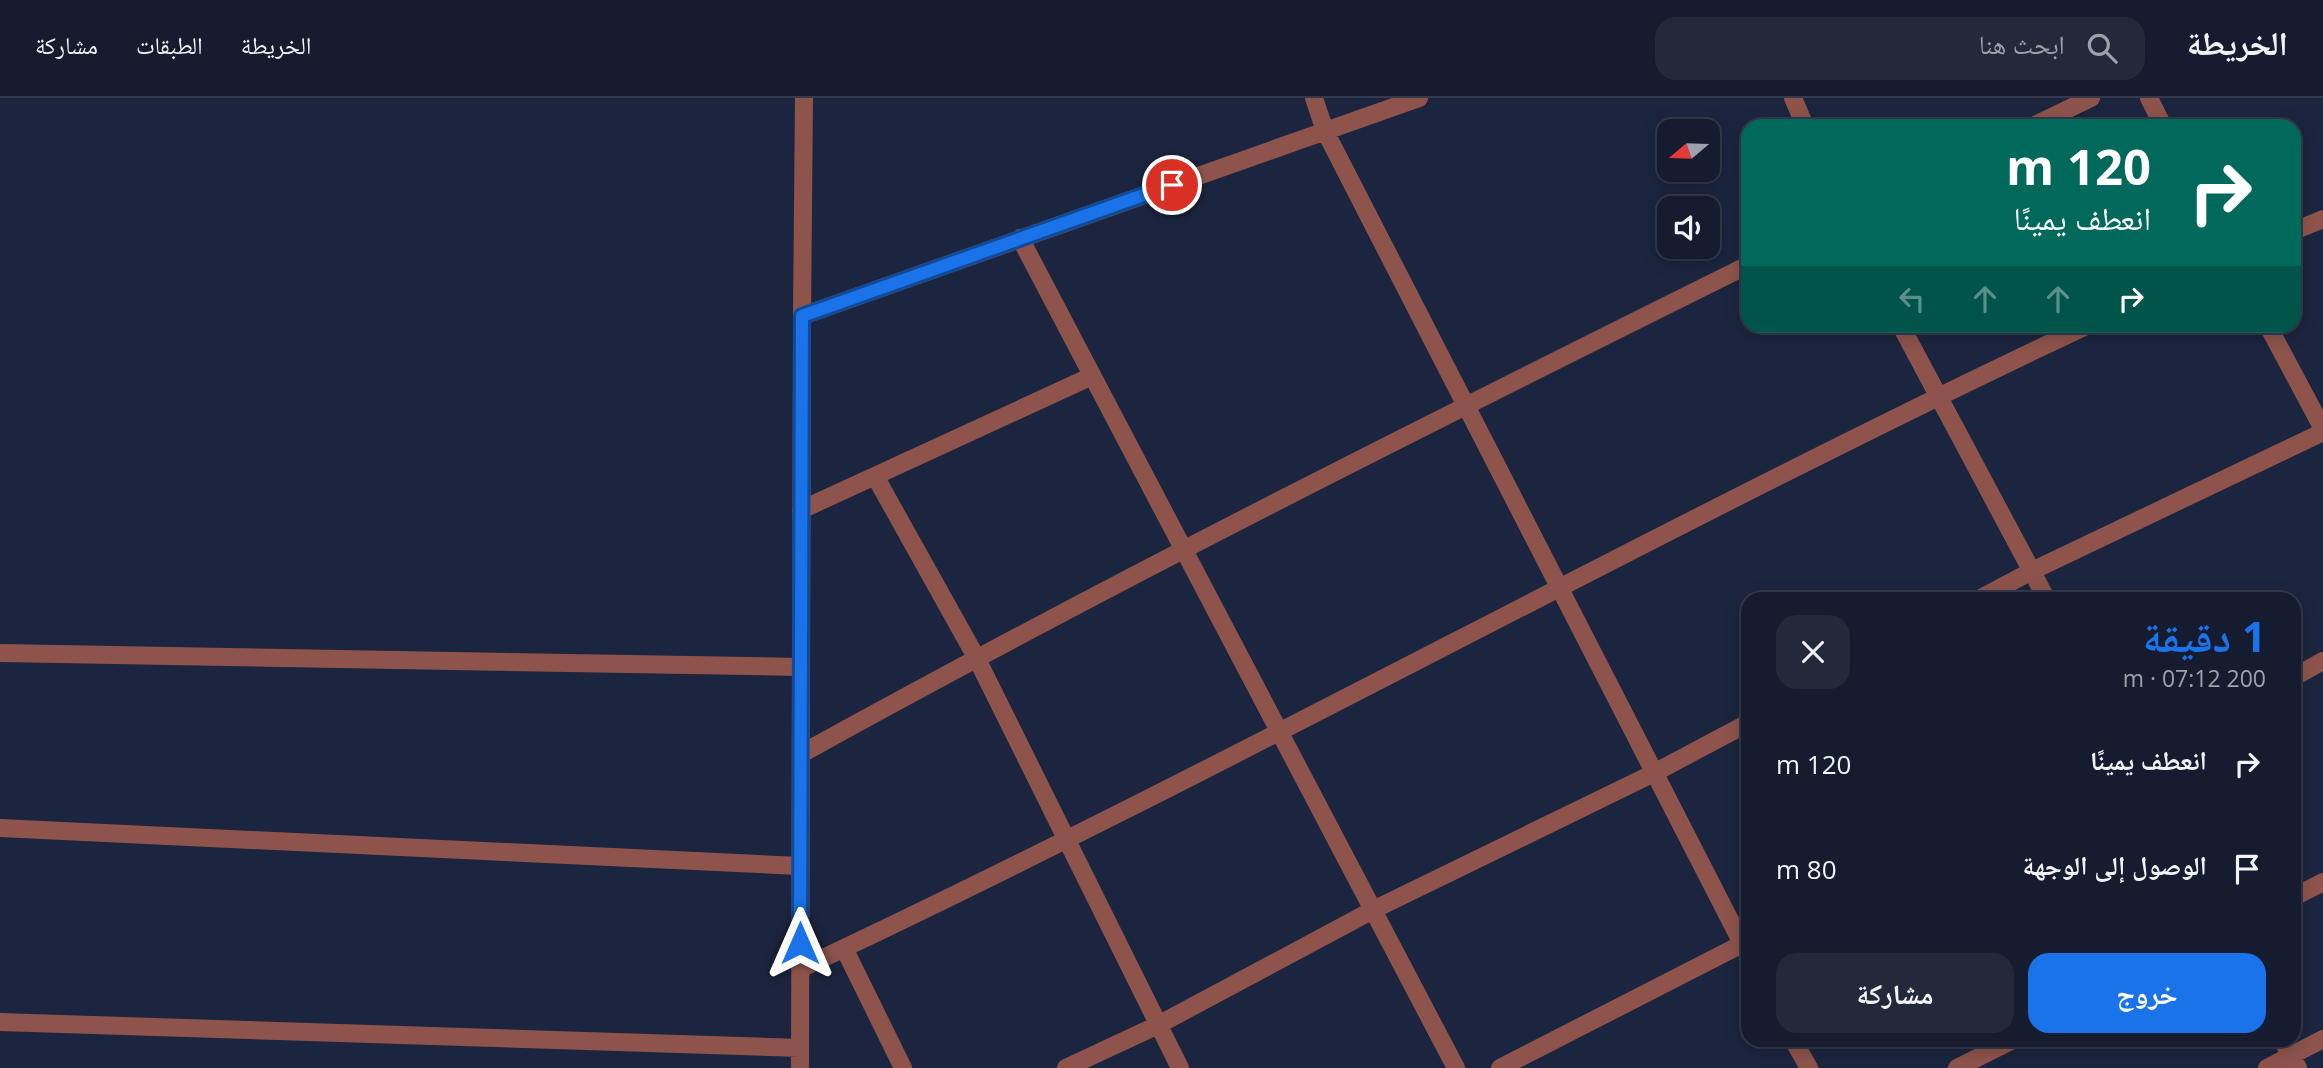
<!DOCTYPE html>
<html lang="ar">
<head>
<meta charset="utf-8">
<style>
	body { margin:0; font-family:"Open Sans","Noto Naskh Arabic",sans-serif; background:#22293b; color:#f1f3f6; direction:rtl; height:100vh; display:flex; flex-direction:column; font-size:26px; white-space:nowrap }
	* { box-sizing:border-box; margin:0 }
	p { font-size:23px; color:#9da1aa }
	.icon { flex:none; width:38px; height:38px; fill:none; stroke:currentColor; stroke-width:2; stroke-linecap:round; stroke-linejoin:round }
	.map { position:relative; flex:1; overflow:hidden; direction:ltr }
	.sheet { position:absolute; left:1741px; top:494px; width:560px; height:455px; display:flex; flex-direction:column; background:#151c2f; border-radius:21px; box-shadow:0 4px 18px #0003,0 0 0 2px #343a4b; direction:rtl }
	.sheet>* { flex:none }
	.hud { position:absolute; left:1741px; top:21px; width:560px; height:214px; border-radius:21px; box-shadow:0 4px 18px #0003,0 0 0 2px #343a4b; direction:rtl; background:#00695c; color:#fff; overflow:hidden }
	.needle { width:46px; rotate:251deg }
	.controls { position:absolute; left:1657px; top:21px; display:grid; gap:14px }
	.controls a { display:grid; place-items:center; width:63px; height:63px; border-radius:14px; background:#151c2f; box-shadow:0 4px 18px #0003,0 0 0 2px #343a4b; font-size:35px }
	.pin { position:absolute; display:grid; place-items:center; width:60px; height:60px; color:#fff; margin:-30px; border:4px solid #fff; border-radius:50%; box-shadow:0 2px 7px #0007 }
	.me { position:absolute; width:77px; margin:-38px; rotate:0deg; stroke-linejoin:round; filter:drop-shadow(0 0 5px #0008) }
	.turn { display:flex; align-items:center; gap:24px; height:147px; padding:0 35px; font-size:32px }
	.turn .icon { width:91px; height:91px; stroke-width:2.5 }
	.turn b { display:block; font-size:49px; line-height:60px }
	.lanes { display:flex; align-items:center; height:66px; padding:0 35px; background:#0003; justify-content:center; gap:35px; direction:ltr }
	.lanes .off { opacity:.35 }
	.round { display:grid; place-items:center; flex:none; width:74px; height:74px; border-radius:21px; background:#22293b }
	.overview { display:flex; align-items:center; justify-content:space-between; height:119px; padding:0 35px }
	h1 { font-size:42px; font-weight:700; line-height:52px; color:#1a73e8 }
	.button { display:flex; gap:14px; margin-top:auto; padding:14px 35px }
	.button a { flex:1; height:80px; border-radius:21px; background:#1a73e8; color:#fff; font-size:28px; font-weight:700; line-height:80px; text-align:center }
	.button a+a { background:#22293b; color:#f1f3f6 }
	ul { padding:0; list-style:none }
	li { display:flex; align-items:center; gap:21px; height:105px; padding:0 35px }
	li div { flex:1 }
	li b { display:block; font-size:26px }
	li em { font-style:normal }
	header { display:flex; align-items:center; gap:42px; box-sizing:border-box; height:98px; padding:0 35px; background:#151c2f; border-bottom:2px solid #343a4b }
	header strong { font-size:33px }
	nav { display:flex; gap:38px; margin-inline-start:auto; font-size:24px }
	.search { width:490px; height:63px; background:#22293b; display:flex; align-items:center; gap:18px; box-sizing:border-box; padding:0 24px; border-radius:21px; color:#9da1aa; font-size:26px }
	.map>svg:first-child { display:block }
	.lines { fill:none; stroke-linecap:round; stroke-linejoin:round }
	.minor { stroke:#8e544c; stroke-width:18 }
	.route-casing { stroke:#114b97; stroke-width:18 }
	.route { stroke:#1a73e8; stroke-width:12 }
</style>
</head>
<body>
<header>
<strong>الخريطة</strong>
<div class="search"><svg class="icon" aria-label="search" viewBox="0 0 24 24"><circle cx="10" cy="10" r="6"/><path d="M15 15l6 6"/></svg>ابحث هنا</div>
<nav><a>الخريطة</a><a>الطبقات</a><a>مشاركة</a></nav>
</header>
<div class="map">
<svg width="2323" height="970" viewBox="0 0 2323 970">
	<rect width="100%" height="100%" fill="#1c253f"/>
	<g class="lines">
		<!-- minor -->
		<path class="minor" d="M804,0L802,218L1419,0
			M1314,0L1325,33L1748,857
			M1793,0L1805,28
			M2149,0L2163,28
			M2033,28L2091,0
			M2294,133L2323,121
			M1020,140L1456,970
			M1901,228L2046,500
			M2268,228L2323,331
			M875,378L976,559L1180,970
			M801,412L1092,278
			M1981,500L2032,473L2323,334
			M0,555L801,569
			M2294,579L2323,563
			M801,656C1112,484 1430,325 1748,167
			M0,730L800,768
			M2294,799L2323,784
			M844,850L903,970
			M800,871C1234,667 1653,432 2086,228
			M0,924L800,950
			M1793,942L1809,970
			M2282,942L2298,970
			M800,970L802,218
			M1066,970L1158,927L1373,812L1654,675L1748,625
			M1500,970L1748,843
			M1957,970L2013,942
			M2267,970L2323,941"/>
	</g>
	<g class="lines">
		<!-- route casing -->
		<g class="route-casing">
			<path id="route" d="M800,845L802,218L1172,87"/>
		</g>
		<!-- route -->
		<use href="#route" class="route"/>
	</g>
</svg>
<div class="controls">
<a><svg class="needle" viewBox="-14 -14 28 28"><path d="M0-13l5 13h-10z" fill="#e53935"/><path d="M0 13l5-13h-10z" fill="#9da1aa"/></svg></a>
<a><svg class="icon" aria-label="sound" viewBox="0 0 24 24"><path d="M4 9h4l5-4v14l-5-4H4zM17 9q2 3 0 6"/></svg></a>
</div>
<div class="pin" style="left:1172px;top:87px;background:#d93025"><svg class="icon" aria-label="arrive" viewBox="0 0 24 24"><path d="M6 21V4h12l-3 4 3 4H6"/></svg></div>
<svg class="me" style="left:800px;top:845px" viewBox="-20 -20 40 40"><path d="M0-17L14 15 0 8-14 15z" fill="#1a73e8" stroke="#fff" stroke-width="4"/></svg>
<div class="hud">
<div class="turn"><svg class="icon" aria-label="right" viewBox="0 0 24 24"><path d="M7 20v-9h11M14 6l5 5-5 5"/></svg><div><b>120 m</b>انعطف يمينًا</div></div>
<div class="lanes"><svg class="icon off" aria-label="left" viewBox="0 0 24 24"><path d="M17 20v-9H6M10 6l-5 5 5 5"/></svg><svg class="icon off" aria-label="ahead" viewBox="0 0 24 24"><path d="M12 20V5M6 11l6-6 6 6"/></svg><svg class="icon off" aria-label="ahead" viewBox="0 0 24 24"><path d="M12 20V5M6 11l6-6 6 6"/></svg><svg class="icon" aria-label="right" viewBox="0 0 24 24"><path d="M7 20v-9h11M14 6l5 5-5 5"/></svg></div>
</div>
<section class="sheet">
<div class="overview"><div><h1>1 دقيقة</h1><p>200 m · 07:12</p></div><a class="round"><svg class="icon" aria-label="close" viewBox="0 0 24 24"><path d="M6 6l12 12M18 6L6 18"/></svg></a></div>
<ul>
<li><svg class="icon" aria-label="right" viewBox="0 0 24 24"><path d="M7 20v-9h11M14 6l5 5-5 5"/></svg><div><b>انعطف يمينًا</b></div><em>120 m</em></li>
<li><svg class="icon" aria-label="arrive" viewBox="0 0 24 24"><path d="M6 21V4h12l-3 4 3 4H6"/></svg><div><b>الوصول إلى الوجهة</b></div><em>80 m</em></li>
</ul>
<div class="button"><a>خروج</a><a>مشاركة</a></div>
</section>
</div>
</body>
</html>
